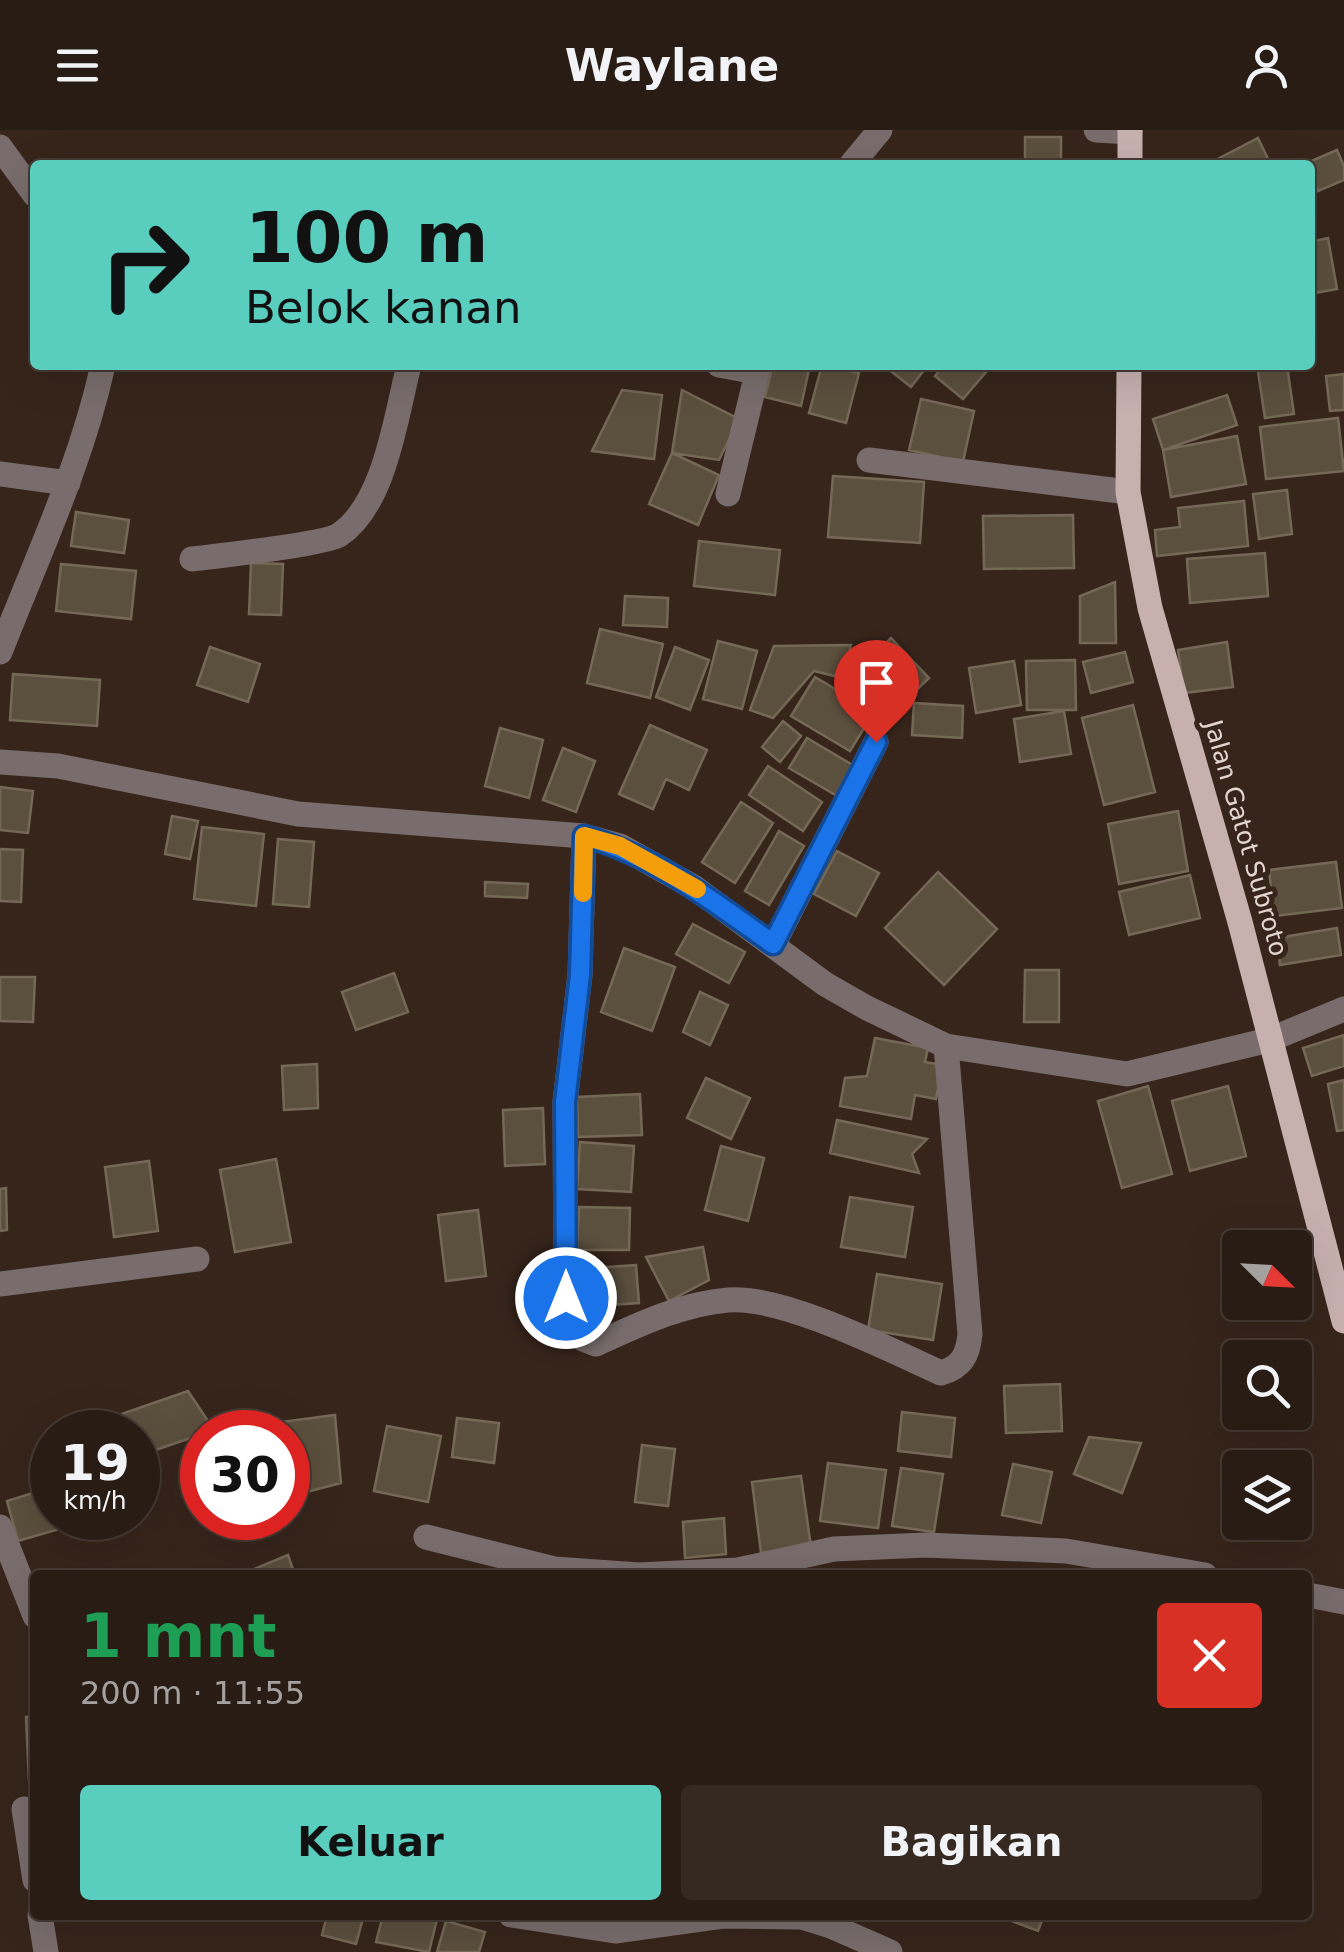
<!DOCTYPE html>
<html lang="id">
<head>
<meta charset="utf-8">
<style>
	body { margin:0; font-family:"DejaVu Sans",sans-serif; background:#352922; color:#f1f3f6; height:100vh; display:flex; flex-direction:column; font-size:38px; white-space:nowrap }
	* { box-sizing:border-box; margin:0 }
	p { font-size:32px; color:#a5a1a0 }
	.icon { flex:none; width:55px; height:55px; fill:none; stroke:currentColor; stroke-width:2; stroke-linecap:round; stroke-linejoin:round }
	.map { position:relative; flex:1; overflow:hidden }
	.sheet { position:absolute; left:30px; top:1440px; width:1282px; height:350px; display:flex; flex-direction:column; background:#291c14; border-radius:10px; box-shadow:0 10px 40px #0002,0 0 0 2px #453a34 }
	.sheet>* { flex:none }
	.hud { position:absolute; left:30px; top:30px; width:1285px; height:210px; border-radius:10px; box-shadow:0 10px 40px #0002,0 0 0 2px #453a34; background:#59cebf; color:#111; overflow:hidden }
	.needle { width:65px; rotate:114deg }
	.fabs { position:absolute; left:1222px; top:1100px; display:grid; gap:20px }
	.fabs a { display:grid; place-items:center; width:90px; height:90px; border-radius:10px; background:#291c14; box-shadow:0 10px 40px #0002,0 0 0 2px #453a34; font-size:50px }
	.speed { position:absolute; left:30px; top:1280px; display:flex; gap:20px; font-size:50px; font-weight:700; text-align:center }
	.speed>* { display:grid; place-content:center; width:130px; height:130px; border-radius:50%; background:#291c14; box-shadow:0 10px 40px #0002,0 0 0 2px #453a34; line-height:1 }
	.speed small { font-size:25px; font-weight:400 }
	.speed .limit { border:15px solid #d22; background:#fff; color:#111 }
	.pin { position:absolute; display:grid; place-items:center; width:85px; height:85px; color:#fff; margin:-102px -42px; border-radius:50% 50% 50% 0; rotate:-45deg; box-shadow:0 0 10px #0007 }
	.pin .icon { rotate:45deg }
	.me { position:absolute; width:110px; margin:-55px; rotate:0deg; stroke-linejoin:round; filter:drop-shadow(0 0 8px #0008) }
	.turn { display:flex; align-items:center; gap:35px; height:210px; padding:0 50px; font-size:45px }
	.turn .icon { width:130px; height:130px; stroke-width:2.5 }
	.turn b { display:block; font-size:70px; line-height:85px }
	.round { display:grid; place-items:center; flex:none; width:105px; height:105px; border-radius:10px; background:#352922 }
	.head { display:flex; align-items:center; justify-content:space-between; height:170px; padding:0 50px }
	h1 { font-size:60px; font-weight:800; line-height:75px; color:#1e9e55 }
	.button { display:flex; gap:20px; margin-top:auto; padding:20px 50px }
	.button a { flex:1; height:115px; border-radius:10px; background:#59cebf; color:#111; font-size:40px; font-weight:800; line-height:115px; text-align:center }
	.button a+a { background:#352922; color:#f1f3f6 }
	header { display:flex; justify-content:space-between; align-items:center; height:130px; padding:0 50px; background:#291c14; font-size:45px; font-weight:800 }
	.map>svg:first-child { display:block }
	.building { fill:#5b4f3d; stroke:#746856; stroke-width:2.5 }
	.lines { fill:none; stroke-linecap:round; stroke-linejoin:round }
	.minor { stroke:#786d6c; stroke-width:25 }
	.major { stroke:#c8b0af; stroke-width:25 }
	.route-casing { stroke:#114b97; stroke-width:25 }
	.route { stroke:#1a73e8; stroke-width:18 }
	.slow { stroke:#f59e0b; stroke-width:18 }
	.labels { text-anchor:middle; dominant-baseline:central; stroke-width:10; stroke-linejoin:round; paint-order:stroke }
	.street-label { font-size:25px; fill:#e2d6d0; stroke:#37251b }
</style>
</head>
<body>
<header><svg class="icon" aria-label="menu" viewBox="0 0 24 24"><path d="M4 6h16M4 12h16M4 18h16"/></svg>Waylane<svg class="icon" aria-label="person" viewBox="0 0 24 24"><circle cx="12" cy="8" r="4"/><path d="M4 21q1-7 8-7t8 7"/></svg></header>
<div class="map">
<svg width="1344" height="1822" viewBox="0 0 1344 1822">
	<rect width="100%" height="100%" fill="#37251b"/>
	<!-- building -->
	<path class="building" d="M1025,7H1061V35H1025Z
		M1258,8L1271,35H1206Z
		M1337,20L1344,36V50L1318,61L1307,33Z
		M1328,108L1337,159L1310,164V112Z
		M773,235H810L801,276L765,267Z
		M822,235L859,243L846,293L809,283Z
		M883,235H928L911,257Z
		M944,235H992L963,269L935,246Z
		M1257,235H1287L1294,284L1265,288Z
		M1344,244V280L1330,281L1326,246Z
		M622,260L662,265L654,329L592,321Z
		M682,260L739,289L719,330L672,323Z
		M1227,265L1237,295L1163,320L1153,289Z
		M921,269L974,281L963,332L909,320Z
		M1338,288L1344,341L1266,349L1260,297Z
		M1237,306L1246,354L1171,367L1163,320Z
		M672,323L719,345L698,395L649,374Z
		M833,346L924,352L920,413L828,407Z
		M1287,360L1292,404L1259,409L1253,364Z
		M1244,371L1248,416L1157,426L1155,400L1180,397L1178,378Z
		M76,382L129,390L124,423L71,416Z
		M1073,385L1074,438L984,439L983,386Z
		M699,411L780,420L775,465L694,456Z
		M1265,423L1268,466L1190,473L1187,429Z
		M251,433L283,434L281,485L249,484Z
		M61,434L136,441L131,489L56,481Z
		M1115,452L1116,513H1080V466Z
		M625,466L668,468L667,497L623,495Z
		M600,499L663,514L650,568L587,553Z
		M891,508L929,548L888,588L849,548Z
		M718,511L757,521L742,579L703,569Z
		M1227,512L1233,557L1184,563L1178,520Z
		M851,515L842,548L814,541L773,588L750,580L774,516Z
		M210,517L260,534L248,572L197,555Z
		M675,517L709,530L690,580L656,567Z
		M1125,522L1133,552L1091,563L1083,532Z
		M1075,530L1076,580H1027L1026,531Z
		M1014,531L1021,575L976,583L969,538Z
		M13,544L100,550L97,596L10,590Z
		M815,547L874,582L850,621L791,586Z
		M914,573L963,576L962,608L912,605Z
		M1133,575L1155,662L1104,675L1082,588Z
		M1064,581L1071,624L1020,632L1014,589Z
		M783,591L801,606L780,632L762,617Z
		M650,595L707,620L689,660L666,649L653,679L619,664Z
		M500,598L543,610L529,668L485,656Z
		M807,608L856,637L839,667L789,638Z
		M563,618L595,631L576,682L543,670Z
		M768,636L822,672L803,701L749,665Z
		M0,657L33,661L28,703L0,700Z
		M741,672L773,693L735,753L702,732Z
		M1178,681L1188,741L1119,754L1108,694Z
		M172,686L198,691L190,729L165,724Z
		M202,697L264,704L256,776L194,769Z
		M779,701L804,716L769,775L745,761Z
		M278,709L314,712L309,777L273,774Z
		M0,719L23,720L21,772L0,771Z
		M837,721L879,743L856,786L814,764Z
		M1336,732L1342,778L1274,786L1269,740Z
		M938,742L997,799L944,855L885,798Z
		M1190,745L1200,788L1129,805L1119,762Z
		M485,752L528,754L527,768L485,766Z
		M693,794L745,822L729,853L676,824Z
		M1337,798L1341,825L1280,835L1277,808Z
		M624,818L675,837L652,901L601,882Z
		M1025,840H1059V892H1024Z
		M394,843L408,882L356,900L342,862Z
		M0,847H35L33,892L0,891Z
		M700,862L728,875L710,915L683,902Z
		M1344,905V936L1312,946L1303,918Z
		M875,908L928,918L925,932L942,935L936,969L915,965L911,989L840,976L845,948L867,946Z
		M317,934L318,978L284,980L282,936Z
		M706,948L750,968L731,1009L687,988Z
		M1344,950V1000L1337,1001L1328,954Z
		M1148,956L1172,1044L1122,1058L1098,971Z
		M1228,956L1246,1026L1190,1041L1172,971Z
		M640,964L642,1005L578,1007L577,967Z
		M543,978L545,1034L505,1036L503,980Z
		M837,990L927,1009L912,1024L919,1043L830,1023Z
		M580,1012L634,1016L631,1062L577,1059Z
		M721,1016L764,1028L748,1091L705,1080Z
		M276,1029L291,1112L235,1122L220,1040Z
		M149,1031L158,1101L114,1107L105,1037Z
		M6,1058L7,1100L0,1101V1059Z
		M850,1067L913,1077L905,1127L841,1117Z
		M579,1077L630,1078L629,1120H577Z
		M478,1080L486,1146L446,1151L438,1085Z
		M703,1117L709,1150L669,1171L646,1127Z
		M636,1135L639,1173L580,1177L577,1139Z
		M877,1144L942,1154L933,1210L868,1200Z
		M1060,1254L1062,1301L1006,1303L1004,1256Z
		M188,1261L214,1300L138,1326V1302H82L81,1298Z
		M902,1282L955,1288L951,1327L898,1321Z
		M335,1285L341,1353L295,1365L288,1326V1302H283L281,1292Z
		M457,1288L499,1293L494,1333L452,1327Z
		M387,1296L441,1306L428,1372L374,1361Z
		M1089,1307L1141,1313L1122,1363L1074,1344Z
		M642,1315L675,1319L668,1376L635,1372Z
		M828,1333L886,1340L878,1398L820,1391Z
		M1013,1334L1052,1342L1041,1393L1002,1385Z
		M901,1338L943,1344L934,1402L892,1396Z
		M801,1346L811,1417L761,1423L752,1352Z
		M52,1357V1388H86L87,1391L18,1411L7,1371Z
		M724,1388L726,1424L685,1428L683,1392Z
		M288,1425L295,1445H249L247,1442Z
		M26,1587H35V1650H29Z
		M327,1785H364L356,1814L322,1805Z
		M383,1785H438L429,1822L376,1812Z
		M996,1785H1044L1038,1801Z
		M446,1791L485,1802L479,1822H437Z"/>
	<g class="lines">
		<!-- minor -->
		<path class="minor" d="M1096,0L1130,2
			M0,17L35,65
			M851,35L880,0
			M719,235L756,242
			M869,330L1128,362
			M0,344L68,353
			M728,364L759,235
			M192,429C217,426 325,414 339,405C385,375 396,286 409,235
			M0,522C37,427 81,335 103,235
			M0,632L58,636L298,684L584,706L620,716L695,758L825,854L867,878L946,916L1127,944L1269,910L1344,879
			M584,706L580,845L565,972L566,1168L583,1209L596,1214C638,1195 681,1174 728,1170C782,1165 890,1220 941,1243C962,1237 968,1225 970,1204L946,916
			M773,815L876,612
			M0,1154L197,1129
			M0,1397L35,1486
			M426,1407L554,1439L639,1445L738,1440L834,1419L926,1415L1066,1421L1205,1445
			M1308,1465L1344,1472
			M24,1679L35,1750
			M40,1785L46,1822
			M511,1785L615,1801L723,1786L802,1787L831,1796L890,1822"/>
		<!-- major -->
		<path class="major" d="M1130,35V0
			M1129,235L1128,362L1150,478L1240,792L1344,1191"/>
	</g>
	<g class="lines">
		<!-- route casing -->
		<g class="route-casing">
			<path id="route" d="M566,1168L565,972L580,845L584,706C656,726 714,772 773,814L876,612"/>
		</g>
		<!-- route -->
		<use href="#route" class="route"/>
		<!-- slow -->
		<path class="slow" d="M583,763L584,706L620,716L697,759"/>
	</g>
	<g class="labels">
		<!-- street labels -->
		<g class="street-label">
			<text transform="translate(1246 708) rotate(74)">Jalan Gatot Subroto</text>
		</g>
	</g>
</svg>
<div class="fabs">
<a><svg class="needle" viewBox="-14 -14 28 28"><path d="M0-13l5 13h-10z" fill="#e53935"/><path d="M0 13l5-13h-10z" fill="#a5a1a0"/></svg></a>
<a><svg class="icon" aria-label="search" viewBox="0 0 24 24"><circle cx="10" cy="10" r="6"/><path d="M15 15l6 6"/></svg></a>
<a><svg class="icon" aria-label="layers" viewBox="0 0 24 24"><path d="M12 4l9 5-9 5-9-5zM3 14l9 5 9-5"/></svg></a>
</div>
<div class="speed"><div>19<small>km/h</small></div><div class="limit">30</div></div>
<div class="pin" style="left:876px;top:612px;background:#d93025"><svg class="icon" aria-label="arrive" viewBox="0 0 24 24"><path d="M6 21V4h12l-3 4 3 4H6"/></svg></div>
<svg class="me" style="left:566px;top:1168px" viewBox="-20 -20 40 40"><circle r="17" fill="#1a73e8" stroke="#fff" stroke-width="3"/><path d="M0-11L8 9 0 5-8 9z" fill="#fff"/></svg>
<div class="hud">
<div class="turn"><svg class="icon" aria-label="right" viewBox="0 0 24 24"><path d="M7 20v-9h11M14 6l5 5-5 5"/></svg><div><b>100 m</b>Belok kanan</div></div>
</div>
<section class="sheet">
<div class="head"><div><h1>1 mnt</h1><p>200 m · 11:55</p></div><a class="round" style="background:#d93025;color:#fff"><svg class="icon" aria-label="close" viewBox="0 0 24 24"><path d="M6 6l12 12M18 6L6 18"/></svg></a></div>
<div class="button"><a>Keluar</a><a>Bagikan</a></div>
</section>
</div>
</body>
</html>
